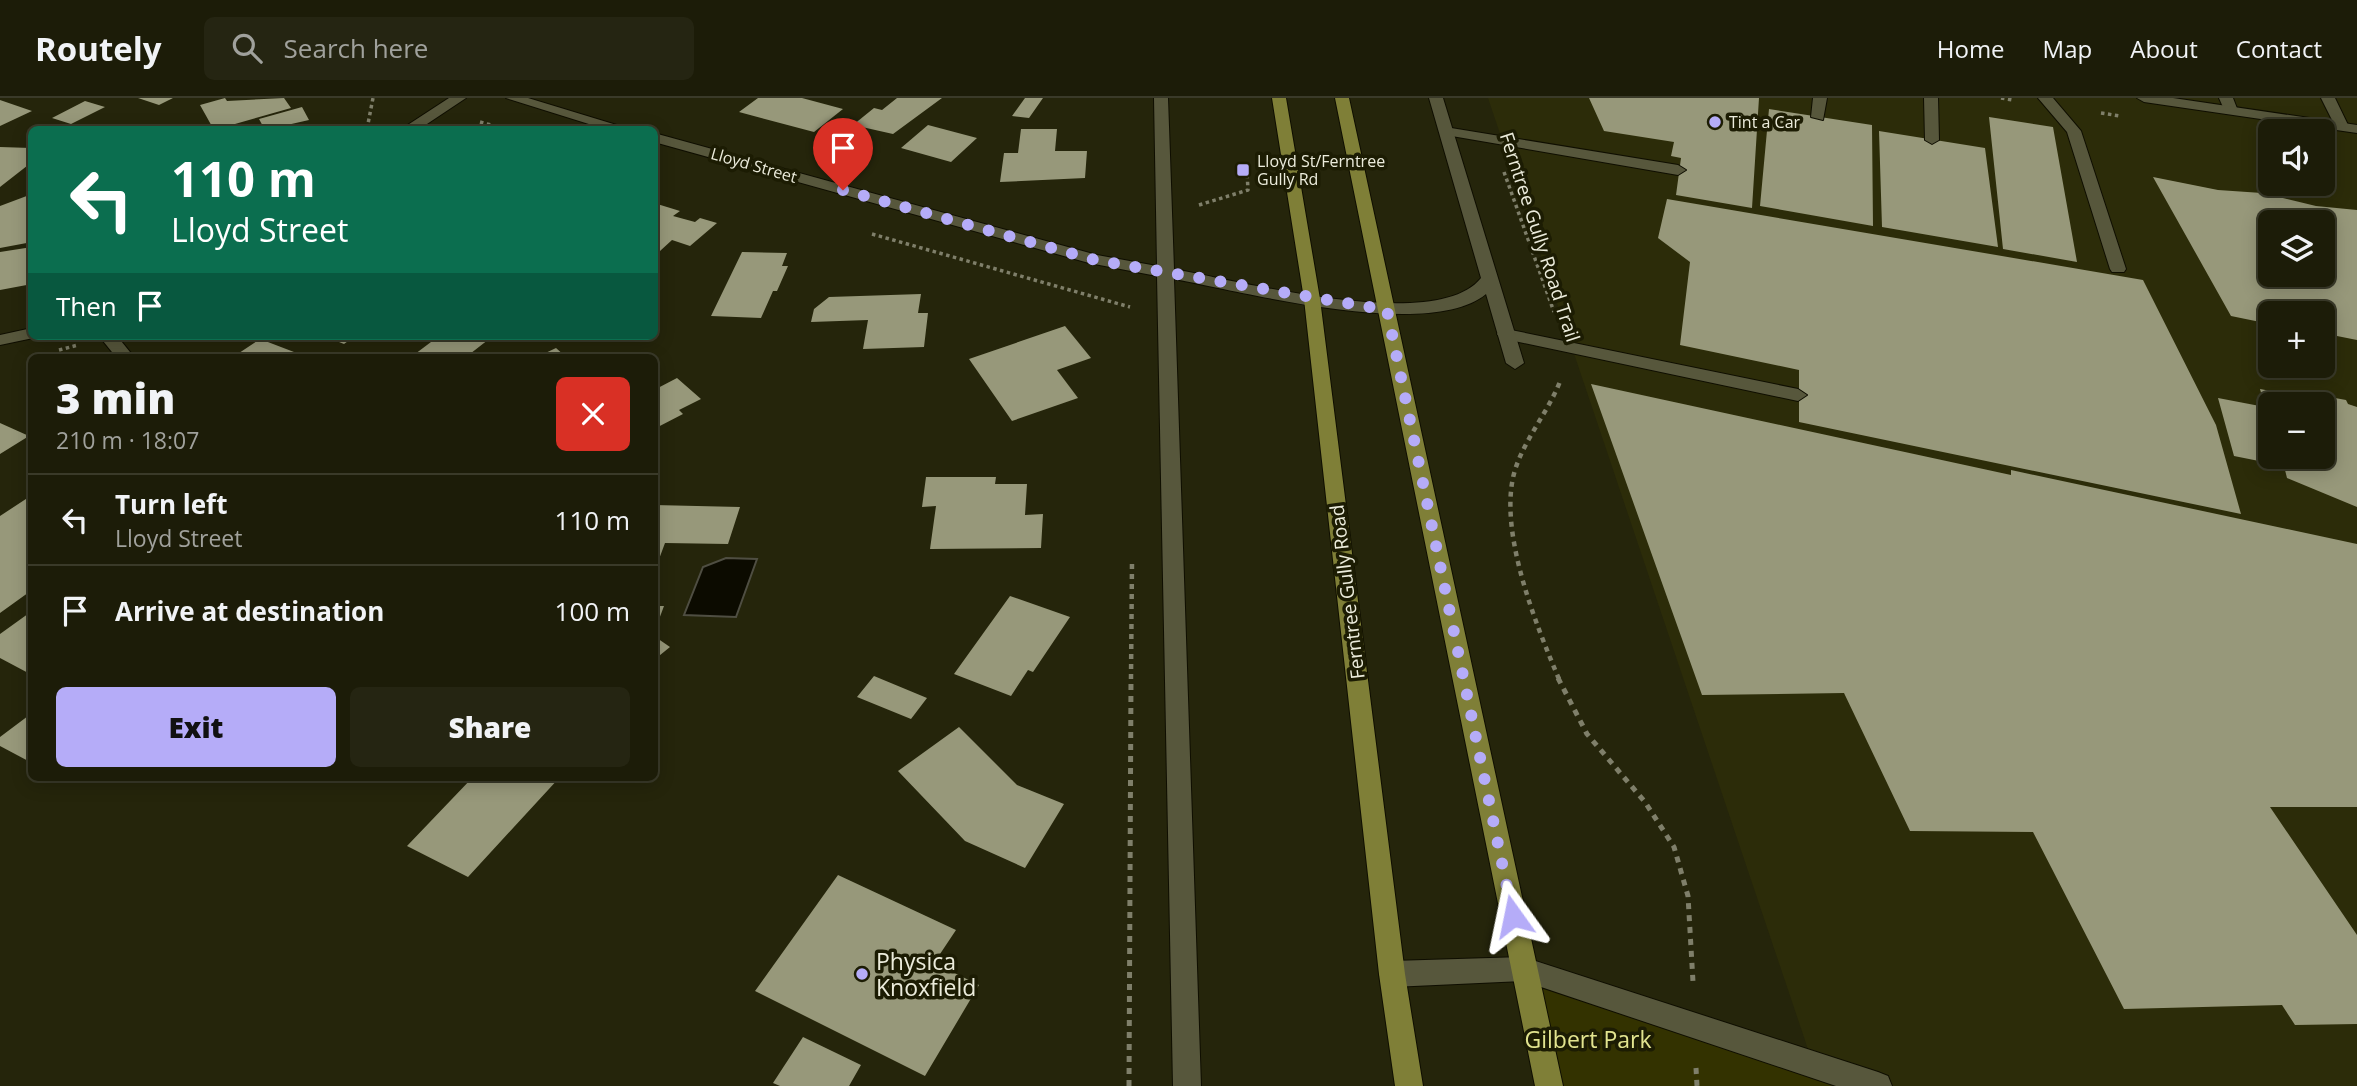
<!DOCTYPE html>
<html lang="en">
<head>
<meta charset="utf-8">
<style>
	body { margin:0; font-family:"Open Sans",sans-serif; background:#252512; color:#f1f3f6; height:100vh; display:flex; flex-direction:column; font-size:26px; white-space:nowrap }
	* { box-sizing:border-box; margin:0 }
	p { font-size:23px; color:#a0a19c }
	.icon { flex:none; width:38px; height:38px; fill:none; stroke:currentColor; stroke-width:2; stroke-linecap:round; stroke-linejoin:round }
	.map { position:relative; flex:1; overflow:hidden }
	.details { position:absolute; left:28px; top:256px; width:630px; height:427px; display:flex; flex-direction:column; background:#1c1c08; border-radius:10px; box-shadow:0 4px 18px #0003,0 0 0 2px #3a3a29 }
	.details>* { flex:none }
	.hud { position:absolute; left:28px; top:28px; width:630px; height:214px; border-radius:10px; box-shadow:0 4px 18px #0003,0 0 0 2px #3a3a29; background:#0b6e4f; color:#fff; overflow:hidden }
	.tools { position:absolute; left:2258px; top:21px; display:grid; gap:14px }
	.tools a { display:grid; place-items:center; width:77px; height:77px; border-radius:10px; background:#1c1c08; box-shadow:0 4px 18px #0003,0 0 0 2px #3a3a29; font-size:35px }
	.pin { position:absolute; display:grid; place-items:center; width:60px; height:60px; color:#fff; margin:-72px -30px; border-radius:50% 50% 50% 0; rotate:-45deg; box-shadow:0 0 7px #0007 }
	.pin .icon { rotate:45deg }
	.me { position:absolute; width:77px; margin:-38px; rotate:348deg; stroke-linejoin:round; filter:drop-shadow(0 0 5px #0008) }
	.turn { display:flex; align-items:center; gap:24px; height:147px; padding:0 28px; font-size:32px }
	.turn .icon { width:91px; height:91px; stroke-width:2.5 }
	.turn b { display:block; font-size:49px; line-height:60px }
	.then { display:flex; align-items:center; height:66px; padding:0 28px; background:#0003; gap:14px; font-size:26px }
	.round { display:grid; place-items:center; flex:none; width:74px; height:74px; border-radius:10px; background:#252512 }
	.headline { display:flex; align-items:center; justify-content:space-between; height:119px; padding:0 28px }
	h1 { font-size:42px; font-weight:800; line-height:52px }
	.cta { display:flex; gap:14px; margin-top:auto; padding:14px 28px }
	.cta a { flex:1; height:80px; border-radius:10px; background:#b5acf8; color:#111; font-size:28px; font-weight:800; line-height:80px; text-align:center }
	.cta a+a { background:#252512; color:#f1f3f6 }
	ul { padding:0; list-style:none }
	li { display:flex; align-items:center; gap:21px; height:91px; padding:0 28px; border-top:2px solid #3a3a29 }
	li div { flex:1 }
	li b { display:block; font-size:26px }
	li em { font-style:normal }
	header { display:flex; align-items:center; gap:42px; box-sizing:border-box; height:98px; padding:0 35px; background:#1c1c08; border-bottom:2px solid #3a3a29 }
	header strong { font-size:33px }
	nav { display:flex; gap:38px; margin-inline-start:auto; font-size:24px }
	.search { width:490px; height:63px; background:#252512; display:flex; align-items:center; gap:18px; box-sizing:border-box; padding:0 24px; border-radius:10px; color:#a0a19c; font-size:26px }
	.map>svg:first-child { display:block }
	.built { fill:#2c2c09; fill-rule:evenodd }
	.green { fill:#333200 }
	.water { fill:#0c0b00; stroke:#4f4e42; stroke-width:2 }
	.building { fill:#97987a; fill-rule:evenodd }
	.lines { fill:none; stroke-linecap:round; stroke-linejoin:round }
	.service-casing { stroke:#0f0e00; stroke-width:2 }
	.minor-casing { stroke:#0f0e00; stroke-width:2 }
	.primary-casing { stroke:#0f0e00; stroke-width:2 }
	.path-far2 { stroke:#7f7f6a; stroke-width:3.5; stroke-dasharray:3.5 3.5; stroke-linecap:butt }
	.path-far1 { stroke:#7f7f6a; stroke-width:4.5; stroke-dasharray:5 5; stroke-linecap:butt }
	.path { stroke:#7f7f6a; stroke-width:5; stroke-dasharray:6 6; stroke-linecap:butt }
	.service { fill:#57573c; fill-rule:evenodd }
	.minor { fill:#57573c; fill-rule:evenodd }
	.primary { fill:#7f7f37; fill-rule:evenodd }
	.route { stroke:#b5acf8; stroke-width:12; stroke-dasharray:0 21.6 }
	.poi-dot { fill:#b5acf8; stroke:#1c1c03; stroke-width:2.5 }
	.labels { text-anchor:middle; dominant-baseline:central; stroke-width:7; stroke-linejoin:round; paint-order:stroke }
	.far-poi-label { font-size:16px; fill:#ececdc; stroke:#1c1c03; text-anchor:start }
	.far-street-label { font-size:16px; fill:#ececdc; stroke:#1c1c03 }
	.street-label { font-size:19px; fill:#ececdc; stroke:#1c1c03 }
	.near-poi-label { font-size:23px; fill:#ececdc; stroke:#1c1c03; text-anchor:start }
	.near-park-label { font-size:23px; fill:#e2e48f; stroke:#1c1c03 }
</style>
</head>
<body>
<header>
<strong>Routely</strong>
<div class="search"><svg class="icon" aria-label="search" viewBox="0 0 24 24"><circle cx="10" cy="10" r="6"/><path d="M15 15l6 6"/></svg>Search here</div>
<nav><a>Home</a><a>Map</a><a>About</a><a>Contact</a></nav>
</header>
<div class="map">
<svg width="2357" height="988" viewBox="0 0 2357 988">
	<rect width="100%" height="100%" fill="#25250b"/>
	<!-- built -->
	<path class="built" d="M1488,0H2357V988H1878L1813,966ZM2270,33H2322V86H2270ZM2270,124H2322V177H2270ZM2270,215H2322V268H2270ZM2270,306H2322V359H2270Z"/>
	<!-- green -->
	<path class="green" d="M1523,871L1878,988H1549Z"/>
	<!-- water -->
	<path class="water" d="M726,460L757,461L736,519L684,517L703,469Z"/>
	<!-- building -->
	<path class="building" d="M138,0H173L159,7Z
		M225,0L227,3L284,0L291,10L214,32L200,7Z
		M758,0H802L843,11L814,34L739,14Z
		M897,0H942L893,36L853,27L874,10L882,12Z
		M1025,0H1043L1029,20L1012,18Z
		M1589,0H1759L1752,110L1676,97L1681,60L1671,58L1674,44L1604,33Z
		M0,2L32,13L0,28Z
		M85,3L105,9L71,26L52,20Z
		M302,9L309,22L265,32L259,21Z
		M1769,11L1872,27L1873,128L1760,108Z
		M1989,19L2053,29L2077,164L2003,151Z
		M928,27L977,40L951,64L901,50Z
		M1021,31H1057L1055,53H1087L1085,80L1000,84L1004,55H1018Z
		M1879,33L1985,50L1998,149L1882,129Z
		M0,49L31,50L28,53H32V64L0,89Z
		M2153,79L2218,92L2262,95L2316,108L2357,112V242L2322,235V215H2270V226L2231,218ZM2270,124H2322V177H2270Z
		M32,96V144L0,150V108Z
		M1667,101L2143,182L2216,327L2241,416L1799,324V272L1680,247L1690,164L1658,140Z
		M654,105L680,113L673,118L695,124L700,120L717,125L690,148L672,142L660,153L654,151Z
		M32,149V186L0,192V154Z
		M742,154L787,155L782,168H788L777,193H773L761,220L711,218Z
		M921,196L918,215H928L924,249L863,251L868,222L811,224L814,211L829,199Z
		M1065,228L1091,260L1057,272L1078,300L1012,323L969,261Z
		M324,238H355L344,246Z
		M439,238H493L466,259H411Z
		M260,241L294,254L287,259H233Z
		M556,250L566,259H537Z
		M677,280L701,301L679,312L683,316L654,331V292Z
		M1591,286L2011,377V372L2357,446V709H2270L2357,837V926L2295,927L2282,907L2124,911L2033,734L1910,733L1844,595L1702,597Z
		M2260,291L2303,299L2302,294L2346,302L2348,306L2357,309V409L2287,380L2284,368L2234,358L2218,300L2265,309ZM2270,306H2322V359H2270Z
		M0,325L29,338L0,356Z
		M926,379H996L995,386H1027L1025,417L1043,416L1041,450L930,451L936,408L922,409Z
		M32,397V422L26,425L32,428V492L0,515V418Z
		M654,407L740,409L728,446L665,445L655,472Z
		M1010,498L1070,519L1033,574L1028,572L1011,598L954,576Z
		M654,508H664L655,532H654Z
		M32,513V577L0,560V536Z
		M654,538L670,549L654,562Z
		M874,578L927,600L911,621L857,599Z
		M32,615V665L0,648V639Z
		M959,629L1017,687L1064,706L1025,770L965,743L898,673Z
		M473,679H560L468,779L407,748Z
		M838,777L956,832L934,865L979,887L925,978L755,893Z
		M803,939L861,967L849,988H780L773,985Z"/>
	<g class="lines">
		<!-- service casing -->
		<g class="service-casing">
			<path id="service" d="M1813,0H1827L1823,22L1811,19Z
				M1924,0H1938L1939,42L1932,46L1925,42Z
				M2038,0H2053L2081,33L2126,171L2124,174H2112L2110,171L2067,34Z
				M2219,0H2233L2238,13L2236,16H2226Z
				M2321,0H2335L2349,29L2347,32H2337Z
				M1445,29L1678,67L1686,72L1678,77L1440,36V30Z
				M1506,231L1798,291L1807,297L1798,303L1500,240L1497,236L1500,232Z"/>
		</g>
		<!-- minor casing -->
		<g class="minor-casing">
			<path id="minor" d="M449,0H466L418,32H400Z
				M506,0H528L633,32H608Z
				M1154,0H1168L1174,171C1239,183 1437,236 1481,180L1429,0H1443L1524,265L1515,271L1506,265L1486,196C1430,243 1244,194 1174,181L1201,988H1173L1157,178L1089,165L654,44V35L1097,157L1157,168Z
				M2137,0H2173L2357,27V35L2144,4Z
				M32,230V238L38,239L0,247V237Z
				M99,238H117L134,259H116Z
				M1523,859L1878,974L1888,978L1892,988H1836L1523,883L1392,889L1383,885L1379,876L1383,867L1392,863Z"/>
		</g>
		<!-- primary casing -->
		<g class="primary-casing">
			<path id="primary" d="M1272,0H1286L1320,201L1405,876L1423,988H1395L1379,876L1304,201Z
				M1335,0H1349L1563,988H1535Z"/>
		</g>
		<!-- path-far2 -->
		<path class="path-far2" d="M2001,0L2013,2
			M2101,15L2120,18
			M480,24L502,30
			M367,31L373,0
			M1504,74L1554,214
			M1199,107L1248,92L1247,74
			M872,136L1130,209
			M59,252L78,247"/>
		<!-- path-far1 -->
		<path class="path-far1" d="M1131,581L1132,464
			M1559,581C1536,527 1497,431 1515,372C1525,340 1549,313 1561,281"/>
		<!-- path -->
		<path class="path" d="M1558,580L1587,636L1645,704L1674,749L1688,798L1693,884
			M1696,970L1697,988
			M1129,988L1131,580"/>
		<!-- service -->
		<use href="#service" class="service"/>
		<!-- minor -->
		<use href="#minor" class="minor"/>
		<!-- primary -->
		<use href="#primary" class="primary"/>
	</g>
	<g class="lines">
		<!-- route -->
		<path class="route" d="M843,92L1095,162L1387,212L1513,818"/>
	</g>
	<!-- markers -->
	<g class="poi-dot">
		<circle cx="1715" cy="24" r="7"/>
		<rect x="1236" y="65" width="14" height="14" rx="3.5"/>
		<circle cx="862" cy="876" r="7"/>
	</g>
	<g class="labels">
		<!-- far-poi labels -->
		<g class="far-poi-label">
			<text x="1729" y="24">Tint a Car</text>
			<text x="1257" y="63">Lloyd St/Ferntree<tspan x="1257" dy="18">Gully Rd</tspan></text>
		</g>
		<!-- far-street labels -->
		<g class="far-street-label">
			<text transform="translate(754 67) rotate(16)">Lloyd Street</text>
		</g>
		<!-- street labels -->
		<g class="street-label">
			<text transform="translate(1540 139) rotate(72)">Ferntree Gully Road Trail</text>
			<text transform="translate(1347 494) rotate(-97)">Ferntree Gully Road</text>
		</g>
		<!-- near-poi labels -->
		<g class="near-poi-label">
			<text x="876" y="863">Physica<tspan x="876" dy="26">Knoxfield</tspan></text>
		</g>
		<!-- near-park labels -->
		<g class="near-park-label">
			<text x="1588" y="941">Gilbert Park</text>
		</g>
	</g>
</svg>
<div class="tools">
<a><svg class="icon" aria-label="sound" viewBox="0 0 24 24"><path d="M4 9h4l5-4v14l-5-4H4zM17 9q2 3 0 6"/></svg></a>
<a><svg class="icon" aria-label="layers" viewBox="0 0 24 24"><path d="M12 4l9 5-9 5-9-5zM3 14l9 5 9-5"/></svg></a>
<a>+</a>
<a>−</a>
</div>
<div class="pin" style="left:843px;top:92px;background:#d93025"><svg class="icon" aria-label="arrive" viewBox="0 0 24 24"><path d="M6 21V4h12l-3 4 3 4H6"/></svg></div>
<svg class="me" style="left:1513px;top:818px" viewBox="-20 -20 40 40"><path d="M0-17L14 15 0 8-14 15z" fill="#b5acf8" stroke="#fff" stroke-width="4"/></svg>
<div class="hud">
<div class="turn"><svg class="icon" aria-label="left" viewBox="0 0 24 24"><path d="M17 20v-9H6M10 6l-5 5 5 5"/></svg><div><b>110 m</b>Lloyd Street</div></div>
<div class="then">Then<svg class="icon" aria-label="arrive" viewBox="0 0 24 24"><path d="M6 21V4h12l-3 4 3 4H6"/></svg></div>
</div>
<section class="details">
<div class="headline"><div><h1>3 min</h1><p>210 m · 18:07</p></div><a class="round" style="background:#d93025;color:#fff"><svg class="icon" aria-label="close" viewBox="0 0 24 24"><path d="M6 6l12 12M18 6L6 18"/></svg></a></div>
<ul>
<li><svg class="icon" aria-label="left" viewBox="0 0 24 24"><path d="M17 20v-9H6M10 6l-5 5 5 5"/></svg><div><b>Turn left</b><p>Lloyd Street</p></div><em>110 m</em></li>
<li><svg class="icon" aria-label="arrive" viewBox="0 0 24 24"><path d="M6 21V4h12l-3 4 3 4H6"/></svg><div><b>Arrive at destination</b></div><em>100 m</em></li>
</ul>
<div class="cta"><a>Exit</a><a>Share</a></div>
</section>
</div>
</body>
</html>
